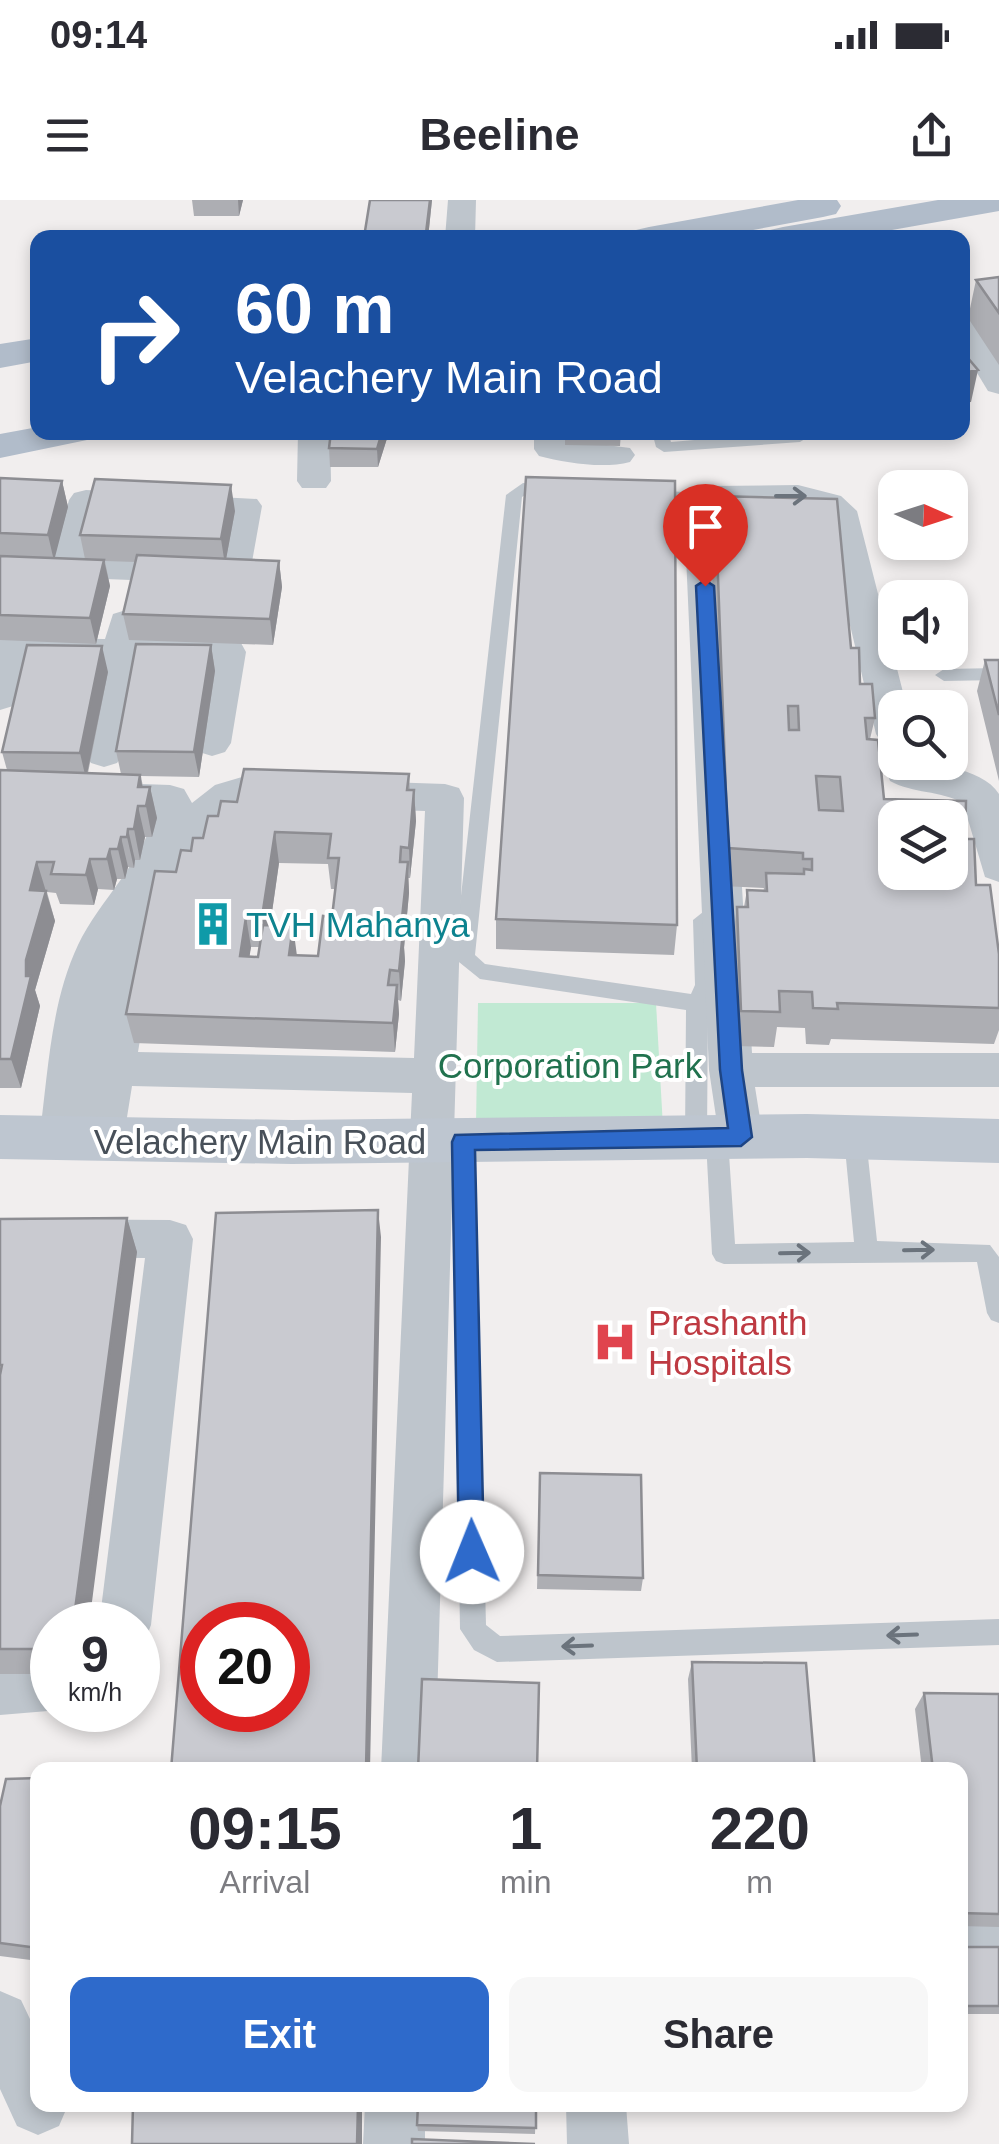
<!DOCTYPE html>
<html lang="en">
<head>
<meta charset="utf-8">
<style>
	body { margin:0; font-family:Arial,sans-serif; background:#f7f7f7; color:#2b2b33; height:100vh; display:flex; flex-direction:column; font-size:38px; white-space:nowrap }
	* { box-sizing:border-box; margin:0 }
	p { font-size:32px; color:#7c7c81 }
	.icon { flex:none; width:55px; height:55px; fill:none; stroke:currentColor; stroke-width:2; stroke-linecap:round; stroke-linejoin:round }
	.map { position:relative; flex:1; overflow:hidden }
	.drawer { position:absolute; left:30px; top:1562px; width:938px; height:350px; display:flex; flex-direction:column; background:#fff; border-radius:20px; box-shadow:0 5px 15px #0003 }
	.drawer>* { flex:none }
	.banner { position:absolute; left:30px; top:30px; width:940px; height:210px; border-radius:20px; box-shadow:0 5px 15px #0003; background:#1a4fa0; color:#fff; overflow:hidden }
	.needle { width:65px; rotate:93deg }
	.fabs { position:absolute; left:878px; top:270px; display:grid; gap:20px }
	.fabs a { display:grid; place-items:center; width:90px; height:90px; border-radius:20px; background:#fff; box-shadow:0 5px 15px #0003; font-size:50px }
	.speed { position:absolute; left:30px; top:1402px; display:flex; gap:20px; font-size:50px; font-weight:700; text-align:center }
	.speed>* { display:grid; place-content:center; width:130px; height:130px; border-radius:50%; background:#fff; box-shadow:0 5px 15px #0003; line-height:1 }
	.speed small { font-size:25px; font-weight:400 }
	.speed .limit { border:15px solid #d22; background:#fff; color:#111 }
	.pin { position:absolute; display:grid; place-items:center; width:85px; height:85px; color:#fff; margin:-102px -42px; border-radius:50% 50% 50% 0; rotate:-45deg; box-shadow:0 0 10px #0007 }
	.pin .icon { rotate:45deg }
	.me { position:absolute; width:110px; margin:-55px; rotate:359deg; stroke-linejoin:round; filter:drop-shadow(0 0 8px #0008) }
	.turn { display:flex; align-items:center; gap:35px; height:210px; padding:0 40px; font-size:45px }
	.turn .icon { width:130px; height:130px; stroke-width:2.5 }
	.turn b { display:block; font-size:70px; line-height:85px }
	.eta { display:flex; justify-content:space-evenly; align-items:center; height:170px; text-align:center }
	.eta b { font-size:60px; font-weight:700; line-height:70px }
	.primary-button { display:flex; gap:20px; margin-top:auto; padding:20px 40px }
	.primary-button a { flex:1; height:115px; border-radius:20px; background:#2e6acb; color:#fff; font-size:40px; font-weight:700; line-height:115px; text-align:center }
	.primary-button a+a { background:#f7f7f7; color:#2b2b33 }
	.status { display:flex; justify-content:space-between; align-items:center; height:70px; padding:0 50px; background:#fff; direction:ltr }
	.status svg { height:28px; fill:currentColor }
	header { display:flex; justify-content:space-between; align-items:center; height:130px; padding:0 40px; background:#fff; font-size:45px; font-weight:700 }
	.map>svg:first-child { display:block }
	.green { fill:#c1e9d3 }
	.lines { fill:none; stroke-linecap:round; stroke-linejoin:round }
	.service { fill:#bec5cc; fill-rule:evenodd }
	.minor { fill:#bec5cc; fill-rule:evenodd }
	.secondary { fill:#bec6d0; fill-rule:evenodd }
	.primary { fill:#b1bcca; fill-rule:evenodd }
	.wall { fill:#adaeb3; fill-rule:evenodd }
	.shaded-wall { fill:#8d8d92 }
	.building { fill:#c9cad0; stroke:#8d8d92; stroke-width:2.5; fill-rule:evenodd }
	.oneway { stroke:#6b737c }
	.route { fill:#2e6acb; stroke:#1e4584; stroke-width:2.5 }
	.labels { text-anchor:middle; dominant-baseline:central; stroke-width:8; stroke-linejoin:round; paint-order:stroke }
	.culture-label { font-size:35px; fill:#0d838f; stroke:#fff; text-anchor:start }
	.park-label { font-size:35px; fill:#21724e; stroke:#fff }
	.street-label { font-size:35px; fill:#485059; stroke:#fff }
	.health-label { font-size:35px; fill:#be3a42; stroke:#fff; text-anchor:start }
</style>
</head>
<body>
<div class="status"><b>09:14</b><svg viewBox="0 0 49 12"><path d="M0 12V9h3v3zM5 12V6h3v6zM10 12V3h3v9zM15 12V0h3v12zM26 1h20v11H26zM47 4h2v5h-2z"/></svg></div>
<header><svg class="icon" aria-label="menu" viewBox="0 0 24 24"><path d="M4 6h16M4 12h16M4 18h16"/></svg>Beeline<svg class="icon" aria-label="share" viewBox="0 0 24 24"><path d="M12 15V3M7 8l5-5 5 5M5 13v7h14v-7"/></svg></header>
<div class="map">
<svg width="999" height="1944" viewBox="0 0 999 1944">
	<rect width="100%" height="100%" fill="#f1eeee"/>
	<!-- green -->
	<path class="green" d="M478,803H656L663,927L476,926Z"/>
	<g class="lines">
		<!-- service -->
		<path class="service" d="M652,232H668L671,242L789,232H805L808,237L800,242L664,252L656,247Z
			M523,283L553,284L561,289C551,300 534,288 522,297L475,755L485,764L691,794L695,785L693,720L703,712L710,715L715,785L708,803L707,937L717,930L725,933L728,939L735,1044L854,1042L844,938L847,932H863L866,938L877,1041L990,1045L999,1057V1123L991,1120L987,1113L977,1062L724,1064L716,1061L712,1054L706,941L696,948L688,945L685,939L686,810L480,779L454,758L506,295Z
			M645,289L682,292L697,300L698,332H686L683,306L678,302L639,298L637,294Z
			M999,468V480L944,481L935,475L944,469Z
			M463,932L471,935L474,941L486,1425L500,1436L999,1419V1445L497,1462L474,1450L460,1429L452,941L455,935Z"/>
		<!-- minor -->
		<path class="minor" d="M448,0H476L475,38H445Z
			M962,111L973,113L999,157V194L988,191L962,148Z
			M298,232H330L331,281L326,288H302L297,281Z
			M534,232H566L567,240L630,248L635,255L630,262C603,269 566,263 539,256L534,249Z
			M798,285L841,296L857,311L907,508H895V547L882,543L876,534L824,316L798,306H719L752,853H999V887H755L763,937L757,950L741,955L725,950L719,937L709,870L684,311L692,293L712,286Z
			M86,290L257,299L262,306L250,373L244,381L232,384L55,377L50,369L69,300L74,293ZM100,311L226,316L217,361L87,358Z
			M126,410L139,414L144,422L141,439L241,443L246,452L231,543L225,552L212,556L199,552L193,543L208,464L137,463L123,554L117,563L104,567L91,563L85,554L101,463L28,462L13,506L0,510V438L105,439L113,414Z
			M895,551V562C923,562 982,566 999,594V682L985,677L963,603C939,590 914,594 890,581L883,562L888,553Z
			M242,577L445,584L459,588L464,598L435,1570H381L412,893L132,886L123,942L117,955L101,960L85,955L80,945L77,953L61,958L45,953L39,940C48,876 50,804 78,745C100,699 143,663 155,612L0,607V579L170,585L184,589L192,603L215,585ZM243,605L425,611L414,858L138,852L155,747L202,636Z
			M0,1019L170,1020L186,1025L193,1039L151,1425L144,1443L138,1445V1425H99L145,1058L0,1057Z
			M52,1461V1510H60L0,1515V1463Z
			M960,1710L999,1713V1771L960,1768Z
			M0,1791L21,1800L38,1836V1905H68L59,1926L38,1935L17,1926L0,1889Z
			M365,1905H425V1944H363Z
			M566,1905H626L629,1944H567Z"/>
		<!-- secondary -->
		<path class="secondary" d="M807,914L999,919V963L807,958L292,964L0,959V915L292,920Z"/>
		<!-- primary -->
		<path class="primary" d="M798,0H837L841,6L836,14L823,17L710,38H631L636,30L649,27Z
			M938,0H999V11L847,38H765L770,30L783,27Z
			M38,138V161L0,168V144Z
			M38,227V232H93L87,240L0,258V234Z"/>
	</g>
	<!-- wall -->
	<path class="wall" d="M192,0H243L239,16H194Z
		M370,0H432L428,38H365Z
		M999,77V165L968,118L976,80Z
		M331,232H389L378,267H330L329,248Z
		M565,232H621L620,246L565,245Z
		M0,278L62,281L68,307L54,358L85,359L80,335L235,311L226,359L279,361L282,387L273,445L129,440L123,414L136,362L105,361L110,386L96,444L0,440Z
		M715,296L851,448L860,484L875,518L870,539L884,599L965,639L976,685L999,754V830L994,844L831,839L829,845L806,844L805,828L777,827L774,847L735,846L732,744L737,707H744L747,690L763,691L764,688L722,686L711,334Z
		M211,445L215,471L199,577L141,576L143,587H150L157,618L152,637H145L140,660H135L134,668L128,667L125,679H117L114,690L98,689L94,705L60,704L56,693L47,692L55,721L35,790L40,806L21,888H0V570H7L2,552L108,472L88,573L121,574L116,551Z
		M985,460H999V581L977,491Z
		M409,574L410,590H414L416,621L410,678H408L409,693L404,748L405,761L401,801L398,800L399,814L395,852L134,843L126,814L176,672L191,651L203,638L218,616L237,602ZM279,663L328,664L331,689H335L332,717L318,756L296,755L293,726H270ZM251,747H259L258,757L249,756Z
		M496,719L677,725L674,755L496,749Z
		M127,1018L137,1052L52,1425V1474H0V1019Z
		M540,1273L643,1378L641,1391L537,1389Z
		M692,1462L815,1570H692L688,1479Z
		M924,1493L999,1494V1727L960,1726V1570H922L915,1509Z
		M38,1578V1761L0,1756V1606Z
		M960,1747H999V1814H960Z
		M536,1905L535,1934L418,1931L417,1925Z"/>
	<!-- shaded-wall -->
	<path class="shaded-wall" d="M238,0H243L239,16Z
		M430,0H432L428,38H426Z
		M978,170L971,202L962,203V173Z
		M382,232H389L378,267L377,249Z
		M62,281L68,307L54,361L48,335Z
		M231,285L235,311L225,365L221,339Z
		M104,360L110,386L96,444L90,418Z
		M279,361L282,387L273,445L270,419Z
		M211,445L215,471L199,577L194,552Z
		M102,446L108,472L86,579L80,553Z
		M140,575L146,604L150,587L157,618L152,637L146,606L138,587Z
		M414,590L416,621L410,678L409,648Z
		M138,606L145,637L140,660L134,629Z
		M128,629L135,660L134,668L127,637Z
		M275,632L279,663L267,747L262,717Z
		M121,637L128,667L125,679L118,649Z
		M110,649L117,679L114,690L107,659Z
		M90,659L98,689L94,705L86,675Z
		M37,662L55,721L35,790L40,806L21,888L11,859L26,776L30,690Z
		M408,662L409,693L404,748L402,718Z
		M246,717L251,747L245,786L240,756Z
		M293,726L297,756L289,755Z
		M403,731L405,761L401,801L399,771Z
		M397,785L399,814L395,852L393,823Z
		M378,1010L381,1037L370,1570H366Z
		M127,1018L137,1052L89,1425H73Z
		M358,1905H362V1944H357Z"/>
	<!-- building -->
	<path class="building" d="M370,0H430L426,33L365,31Z
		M999,77V113L976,80Z
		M962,151L978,170L962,173Z
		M331,232H382L377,249L329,248Z
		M526,277L675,281L677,725L496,719Z
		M0,278L62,281L48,335L0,333Z
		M95,279L231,285L221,339L80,335Z
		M715,296L837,299L851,448H859L860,484H872L875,518H865L867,539L878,540L884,599L966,601L965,639H974L976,685H990L999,754V808L837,803L838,809L813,808L812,792L779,791L780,812L741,811L737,707H748L747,690L767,691L766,673L804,674V669L812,670V659H803V653L728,648ZM788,506H798L799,530H789ZM816,576L840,577L843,611L819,610ZM895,618H950V672H895Z
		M137,355L279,361L270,419L123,414Z
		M0,356L104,360L90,418L0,415Z
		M136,444L211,445L194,552L116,551Z
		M27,445L102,446L80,553L2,552Z
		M985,460H999V515Z
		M244,569L409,574L407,590H414L409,648L401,647L400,662H408L402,718H395L393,731H403L399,771L390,770L388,785H397L393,823L126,814L155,671L176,672L181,650L191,651L193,638H203L208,616H218L221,601L237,602ZM275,632L331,634L328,658H339L332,717L323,716L318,756L289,755L293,726L263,725L258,757L240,756L246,717H262Z
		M0,570L140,575L138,587H150L146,606H138L134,629H128L127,637H121L118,649H110L107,659H90L86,675L51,674L54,662H37L30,690L46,691L26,760V776H31L11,859H0Z
		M378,1010L366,1570H171L216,1013ZM202,1425H288V1510H202Z
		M127,1018L73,1425H52V1449H0V1175L2,1165H0V1019Z
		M540,1273L641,1275L643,1378L538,1375Z
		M692,1462L806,1463L815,1570H697Z
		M422,1479L539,1483L537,1570H418Z
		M924,1493L999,1494V1714L960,1713V1570H933Z
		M38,1578V1748L0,1743V1606L6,1579Z
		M960,1747H999V1806H963L960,1779Z
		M133,1905H358L357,1944H132Z
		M418,1905H536V1928L417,1925Z
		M412,1939L535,1944H412Z"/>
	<!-- one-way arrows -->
	<defs><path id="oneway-shaft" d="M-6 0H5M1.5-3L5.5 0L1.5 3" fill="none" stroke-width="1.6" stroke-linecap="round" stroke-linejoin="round" transform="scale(2.5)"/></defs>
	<g class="oneway">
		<use href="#oneway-shaft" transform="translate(791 296)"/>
		<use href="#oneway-shaft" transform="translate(919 1050) rotate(-1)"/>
		<use href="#oneway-shaft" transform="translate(795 1053) rotate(-1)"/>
		<use href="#oneway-shaft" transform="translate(902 1435) rotate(178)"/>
		<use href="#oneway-shaft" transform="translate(577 1446) rotate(178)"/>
	</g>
	<!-- route -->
	<path class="route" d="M705,380L714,386L742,870L752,937L741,946L475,950L484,1352L481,1361L472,1364L462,1361L459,1352L452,942L455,935L728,928L720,870L696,386Z"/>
	<!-- icons -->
	<defs>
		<g id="building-bare" transform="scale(3.45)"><path d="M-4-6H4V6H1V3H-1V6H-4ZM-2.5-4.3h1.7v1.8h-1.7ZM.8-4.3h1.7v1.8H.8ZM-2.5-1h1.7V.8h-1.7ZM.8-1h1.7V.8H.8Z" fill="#0f9aa8" stroke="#fff" stroke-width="2.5" paint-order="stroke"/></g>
		<g id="hospital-bare" transform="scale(3.45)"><path d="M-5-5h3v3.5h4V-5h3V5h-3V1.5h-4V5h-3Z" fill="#e0444e" stroke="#fff" stroke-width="2.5" paint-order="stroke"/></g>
	</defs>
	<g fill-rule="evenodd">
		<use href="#building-bare" x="213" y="724"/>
		<use href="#hospital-bare" x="615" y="1142"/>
	</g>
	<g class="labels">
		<!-- culture labels -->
		<g class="culture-label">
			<text x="246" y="724">TVH Mahanya</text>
		</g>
		<!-- park labels -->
		<g class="park-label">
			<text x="570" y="865">Corporation Park</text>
		</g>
		<!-- street labels -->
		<g class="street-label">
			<text x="260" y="941">Velachery Main Road</text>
		</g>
		<!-- health labels -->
		<g class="health-label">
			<text x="648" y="1122">Prashanth<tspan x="648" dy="40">Hospitals</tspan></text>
		</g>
	</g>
</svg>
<div class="fabs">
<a><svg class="needle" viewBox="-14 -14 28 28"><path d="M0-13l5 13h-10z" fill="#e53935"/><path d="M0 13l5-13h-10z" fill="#7c7c81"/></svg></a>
<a><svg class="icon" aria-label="sound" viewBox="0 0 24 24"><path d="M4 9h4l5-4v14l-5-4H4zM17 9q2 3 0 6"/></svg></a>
<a><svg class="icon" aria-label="search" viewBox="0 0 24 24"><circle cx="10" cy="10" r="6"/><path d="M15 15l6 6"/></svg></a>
<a><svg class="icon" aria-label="layers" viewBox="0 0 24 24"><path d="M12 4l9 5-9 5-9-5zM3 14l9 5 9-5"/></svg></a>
</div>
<div class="speed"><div>9<small>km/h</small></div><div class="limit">20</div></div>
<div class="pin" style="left:705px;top:386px;background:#d93025"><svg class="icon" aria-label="arrive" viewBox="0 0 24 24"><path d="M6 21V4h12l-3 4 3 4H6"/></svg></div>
<svg class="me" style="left:472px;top:1352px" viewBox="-20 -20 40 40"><circle r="19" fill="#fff"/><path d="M0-13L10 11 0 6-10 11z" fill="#2e6acb"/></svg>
<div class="banner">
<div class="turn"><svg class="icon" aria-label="right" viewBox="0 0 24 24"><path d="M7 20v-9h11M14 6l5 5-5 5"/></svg><div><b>60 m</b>Velachery Main Road</div></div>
</div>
<section class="drawer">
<div class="eta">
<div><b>09:15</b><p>Arrival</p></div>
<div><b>1</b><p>min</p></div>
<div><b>220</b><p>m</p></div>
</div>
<div class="primary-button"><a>Exit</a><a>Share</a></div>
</section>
</div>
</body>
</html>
